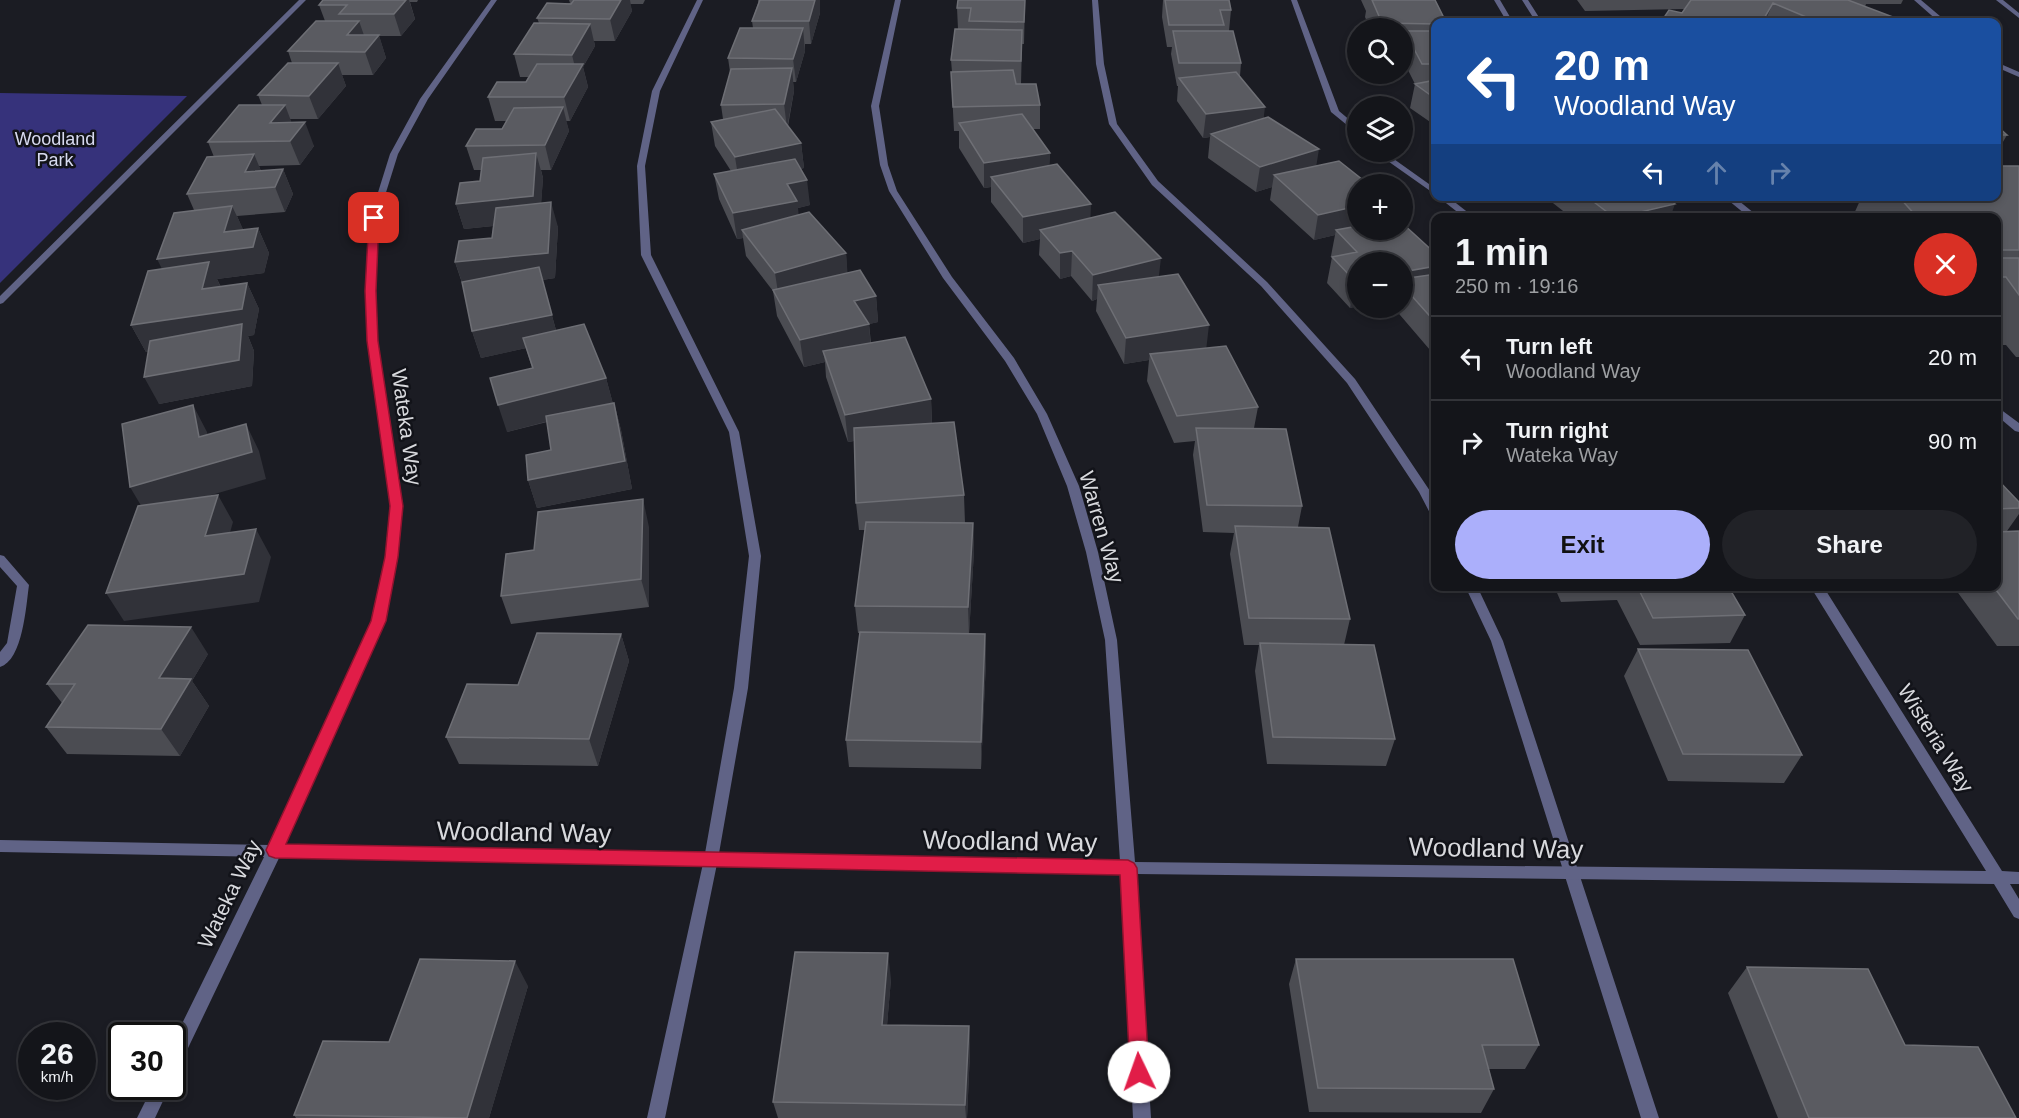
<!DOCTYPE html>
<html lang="en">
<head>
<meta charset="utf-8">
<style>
	body { margin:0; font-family:Arial,sans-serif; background:#212227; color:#f1f3f6; height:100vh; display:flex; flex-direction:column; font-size:22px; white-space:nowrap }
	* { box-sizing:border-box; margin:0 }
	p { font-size:20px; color:#9d9fa2 }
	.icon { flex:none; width:33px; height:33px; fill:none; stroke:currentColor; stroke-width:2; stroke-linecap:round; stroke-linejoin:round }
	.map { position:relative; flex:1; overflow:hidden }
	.side { position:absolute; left:1431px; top:213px; width:570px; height:378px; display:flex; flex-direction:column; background:#14151a; border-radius:12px; box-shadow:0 3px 9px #0003,0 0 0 2px #333439 }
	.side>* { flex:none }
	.guide { position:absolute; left:1431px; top:18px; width:570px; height:183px; border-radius:12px; box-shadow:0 3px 9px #0003,0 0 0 2px #333439; background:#1a4fa0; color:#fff; overflow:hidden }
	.fabs { position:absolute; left:1347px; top:18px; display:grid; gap:12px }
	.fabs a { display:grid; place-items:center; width:66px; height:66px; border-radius:50%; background:#14151a; box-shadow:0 3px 9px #0003,0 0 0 2px #333439; font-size:30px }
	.speed { position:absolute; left:18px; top:1022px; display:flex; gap:12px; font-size:30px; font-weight:700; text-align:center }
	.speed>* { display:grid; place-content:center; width:78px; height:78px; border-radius:50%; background:#14151a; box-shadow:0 3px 9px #0003,0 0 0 2px #333439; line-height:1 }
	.speed small { font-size:15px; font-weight:400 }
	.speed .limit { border:3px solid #111; border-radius:9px; background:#fff; color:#111 }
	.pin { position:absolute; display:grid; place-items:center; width:51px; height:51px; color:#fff; margin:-26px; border-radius:12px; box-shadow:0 3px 9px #0006 }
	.me { position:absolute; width:66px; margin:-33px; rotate:357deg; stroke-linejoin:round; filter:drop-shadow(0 0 4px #0008) }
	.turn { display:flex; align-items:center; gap:21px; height:126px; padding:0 24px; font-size:27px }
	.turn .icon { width:78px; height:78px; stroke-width:2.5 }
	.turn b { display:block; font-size:42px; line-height:51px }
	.lanes { display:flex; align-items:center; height:57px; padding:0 24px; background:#0003; justify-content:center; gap:30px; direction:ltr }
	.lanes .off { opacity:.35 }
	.round { display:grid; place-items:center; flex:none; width:63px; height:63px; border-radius:32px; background:#212227 }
	.head { display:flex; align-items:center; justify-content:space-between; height:102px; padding:0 24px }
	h1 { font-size:36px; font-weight:700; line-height:45px }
	.cta { display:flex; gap:12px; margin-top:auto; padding:12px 24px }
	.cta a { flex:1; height:69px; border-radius:36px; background:#abaffb; color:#111; font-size:24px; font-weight:700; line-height:69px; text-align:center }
	.cta a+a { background:#212227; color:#f1f3f6 }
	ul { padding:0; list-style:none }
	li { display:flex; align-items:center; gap:18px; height:84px; padding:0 24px; border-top:2px solid #333439 }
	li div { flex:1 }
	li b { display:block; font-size:22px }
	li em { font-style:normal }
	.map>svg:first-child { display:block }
	.green { fill:#36327b }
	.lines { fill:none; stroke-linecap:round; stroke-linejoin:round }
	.service { fill:#606386; fill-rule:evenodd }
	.minor { fill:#606386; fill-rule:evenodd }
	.wall { fill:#4b4c52 }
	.shaded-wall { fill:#313239 }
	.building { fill:#5a5b61; stroke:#6e6f75; stroke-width:1.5 }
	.route { fill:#e11d48; stroke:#92132f; stroke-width:1.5 }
	.labels { text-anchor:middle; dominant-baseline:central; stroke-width:5; stroke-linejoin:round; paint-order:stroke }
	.far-park-label { font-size:18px; fill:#d7daf0; stroke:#121319 }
	.street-label { font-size:21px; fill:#d8d9dd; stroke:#121319 }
	.near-street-label { font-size:26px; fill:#d8d9dd; stroke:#121319 }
</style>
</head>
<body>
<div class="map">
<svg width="2019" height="1118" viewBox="0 0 2019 1118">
	<rect width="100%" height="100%" fill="#1b1c23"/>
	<!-- green -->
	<path class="green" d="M0,93L187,96L0,283Z"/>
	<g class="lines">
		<!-- service -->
		<path class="service" d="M299,0H306L3,303L0,304V296Z
			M697,0H703L660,91L645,166L651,255L739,432L761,556L748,688L718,859L665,1118H647L704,859L734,688L749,556L729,432L641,255L637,166L652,91Z
			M1092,0H1098L1104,64L1117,124L1158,181L1267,282L1355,379L1430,491L1436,502V518L1432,517L1419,492L1347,383L1261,286L1152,185L1109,124L1096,64Z
			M1494,0H1500L1513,22H1507Z
			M1522,0H1528L1542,22H1536Z
			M1914,0H1921L1947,22H1939Z
			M1996,0H2003L2019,13V18Z
			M1996,62L2019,72V77L1996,67Z
			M1723,196H1733L1760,218H1750Z
			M1996,406L2019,423V432L2015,431L1996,415Z
			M0,555L4,556L29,585C26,606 23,660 0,667V652L7,643L17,586L0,567Z
			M1465,586H1477L1503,641L1659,1118H1641L1491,641Z"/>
		<!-- minor -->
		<path class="minor" d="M491,0H497L428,99L398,154L378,218L376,291L378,341L402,506L397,557L384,621L285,845L1120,861L1105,640L1086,552L1067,486L1037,414L1005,361L943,278L889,191L880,165L871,106L895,0H901L879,106L888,165L897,191L952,277L1014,358L1047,414L1079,486L1098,552L1117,640L1135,862L1986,871L1810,586H1823L2002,871L2019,872V884H2010L2019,899V919L2014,917L1994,884L1136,874L1151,1118H1133L1121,874L279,858L178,1069L172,1071V1044L264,857L0,852V840L270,845L372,621L385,557L390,506L368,341L366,291L370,218L390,154L420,99Z
			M1291,0H1297L1339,111L1358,127V134L1331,112Z
			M1375,152H1384L1436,189V195Z
			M1437,196H1447L1475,218H1465Z
			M153,1086H170L155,1118H137Z"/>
	</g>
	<!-- wall -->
	<path class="wall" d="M323,0H418L417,2H410L415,19L401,36H379L386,58L373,75H342L346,86L318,119H290L291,122L314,146L300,165L259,166L261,171L283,169L293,194L285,212L237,216L243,230L258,228L269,253L264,273L217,279L221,287L247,283L259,309L254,335L248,336L254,351L252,386L159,404L149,351L146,352L131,325L194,210L187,194L214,157L208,142L262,105L258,95L292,63L288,51L325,21L319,5Z
		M569,0H645L643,4H630L632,11L615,41H594L595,46L583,67L588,87L570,121H566L569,131L551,170H541L543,178L541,203L558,227L555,278L542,280L556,330L606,378L613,404L614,403L621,430L632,489L537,508L528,480L551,450L547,422L507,432L532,368L526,348L481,358L472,331L463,286L455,262L492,238L493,226L464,229L456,204L480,181L481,170H474L466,146L502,129L506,121H495L488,97L526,82L528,77H520L514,54L539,23L537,18L570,3Z
		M758,0H820V13L811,44H805V51L796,82H793L794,91L788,126L801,143L804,168L800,169L810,205L798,208V215L846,253L847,273L876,296L878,322L869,324L871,343L931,399L932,423L964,495L965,523H956H973L974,551L969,634H985L986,661L981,769L849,767L846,740L860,633H858L855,606L865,530H859L856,503L854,441L848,442L826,377L825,362L804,367L777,316L773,291L746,256L743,238L737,239L719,199L714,174L731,171L715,146L711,122L723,119L721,105L730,72L728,58L753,28L752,21L758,3Z
		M1025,0L1024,44H1022L1021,84H1015L1040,105V129H1033L1050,153L1049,165L1090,218L1159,277L1206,348L1258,407L1254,428L1302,506L1298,527L1350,619L1344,645L1395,739L1386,766L1267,764L1255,671L1259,645H1244L1230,554L1234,533L1203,532L1193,455L1195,441L1174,443L1147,381L1149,360L1124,364L1096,311L1097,299L1092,301L1071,276L1060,279L1039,255L1040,239L1023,243L991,202V187L984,188L959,148V131H954L951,72H952L951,60L958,29L957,8Z
		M1163,0H1229L1231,10L1229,31L1241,63L1240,76L1264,118L1316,166L1358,230L1436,254V357L1394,308H1402V262H1358V306L1350,308L1327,283L1332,257L1331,256L1335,235L1314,240L1270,200L1272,187L1256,192L1208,158L1210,137L1203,138L1177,101L1178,86H1177L1171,54L1172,47H1167L1162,17Z
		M1361,0H1435L1436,126L1410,108L1415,84L1408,70H1402V28H1370L1365,17L1366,11Z
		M1577,0H1903L1901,4H1866L1865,7L1906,22H1661L1682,13L1684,9L1585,11Z
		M1996,125L2007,135L1996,154Z
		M2019,166V357H2016L2006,345H1999L1996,344V218H1855L1853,216L1862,196H1996Z
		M1544,196H1664L1670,218H1572Z
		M1996,478L2019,502V514L2007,531H2019V646H1997L1953,586H1996Z
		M649,527V607L511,624L501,596L534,550Z
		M1554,586H1728L1745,615L1730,643L1640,645L1617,600L1561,602Z
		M621,634L629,661L598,766L459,764L446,737L518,685Z
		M1638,649L1802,755L1784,783L1668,781L1624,676Z
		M208,654L192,681L209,706L180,756L67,754L46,727L62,703L47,684Z
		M1296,959L1539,1045L1525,1069H1489L1494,1089L1481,1113L1309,1112L1289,984Z
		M1747,967L1905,1045L2016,1118H1778L1728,993Z
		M891,979L887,1025L969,1026L970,1051L967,1118H778L773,1102Z
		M528,986L489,1118H296L294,1115L389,1042Z"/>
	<!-- shaded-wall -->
	<path class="shaded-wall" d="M399,0H409L415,19L401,36L394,14Z
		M621,0H630L632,11L615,41L610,19Z
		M815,0H820V13L811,44L809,21Z
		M1773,3L1765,22H1762Z
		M359,21L367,44L347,35Z
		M590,24L595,46L583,67L588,87L570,121L564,97L577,75L572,55Z
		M803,28L805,51L796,82L793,59Z
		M379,35L386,58L373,75L365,52Z
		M338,63L346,86L318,119L309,96Z
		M792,68L794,91L787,128L784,104Z
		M285,105L294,129L270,123Z
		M563,107L569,131L551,170L545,145Z
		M1265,107L1262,131L1211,134L1210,137L1203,138L1206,114Z
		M305,122L314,146L300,165L290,141Z
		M801,143L804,168L739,182L735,157Z
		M1319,149L1315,174L1274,175L1272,187L1256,192L1260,167Z
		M536,153L543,178L540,221L464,229L456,204Z
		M1050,153L1049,177H991V187L984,188V163Z
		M254,154L264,178L245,172Z
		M283,169L293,194L285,212L275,187Z
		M807,180L810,205L798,208L800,227L742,230L743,238L737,239L733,213L787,184Z
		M551,202L558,227L555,278L542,280L559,341L481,358L472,331L464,288L455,262Z
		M1091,204L1090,229L1040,230V239L1023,243V217Z
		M1675,204L1670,218H1615Z
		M232,206L244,231L258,228L269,253L264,273L217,279L221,288L247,283L259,309L254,335L248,336L254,351L252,386L159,404L144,377L241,337L146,352L131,325L170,285L157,259L224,232Z
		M1358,206V230H1336L1335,235L1314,240L1318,215Z
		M1072,251L1071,276L1060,279V253Z
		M846,253L848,279L779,299L775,273Z
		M1161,258L1158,284L1098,285L1097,299L1092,301L1093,275Z
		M1436,266V291L1402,285V272Z
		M1355,281H1358V306L1350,308Z
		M876,296L878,322L857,327L854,301Z
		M869,324L871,350L823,351L825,362L804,367L800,340Z
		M1209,325L1206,351L1150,354L1149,360L1124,364L1126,338Z
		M606,378L613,404L507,432L498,405Z
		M931,399L932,426L848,442L845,415Z
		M614,403L621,430L632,489L537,508L528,480Z
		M193,405L207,432L213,463L246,424L259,451L266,479L146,514L130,487L199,437Z
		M218,495L233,522L221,564L205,536Z
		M643,499L649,527V607L641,579Z
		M973,523L974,551L969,635L968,607Z
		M256,529L271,557L259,602L124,621L106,593Z
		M191,627L208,654L192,681L209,706L180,756L161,729L159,678Z
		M621,634L629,661L598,766L589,739Z
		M985,634L986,661L981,769V742Z
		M888,953L891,979L885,1049L882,1025Z
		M515,961L528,986L489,1118H467Z
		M969,1026L970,1051L967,1118H966L965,1105Z"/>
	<!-- building -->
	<path class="building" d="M323,0H406L394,14H339L347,5H319Z
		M574,0H621L610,19L537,18L547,3L571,4Z
		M760,0H815L809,21H752Z
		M958,0H1025L1024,22L969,21L971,8H957Z
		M1165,0H1229L1231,10H1220L1224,25H1169Z
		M1372,0H1435L1446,22H1436V24L1382,23Z
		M1691,0H1848L1906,22H1818L1773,3L1762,22H1661L1669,10L1682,13Z
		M316,21H359L347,35H379L365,52L288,51Z
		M534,23L590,24L572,55L514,54Z
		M740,28H803L793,59L728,58Z
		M955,29L1022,30L1021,61L951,60Z
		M1173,31H1233L1241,63H1179Z
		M1402,31H1436V64H1422L1413,47H1402Z
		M288,63H338L309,96L258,95Z
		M537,64H583L564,97H488L497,82H526Z
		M792,68L784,104L721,105L731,69Z
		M1013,70L1016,84H1036L1040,105L953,107L951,72Z
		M1236,72L1265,107L1206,114L1179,78Z
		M1436,80V99L1415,84Z
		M239,105H285L270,123L305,122L290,141L208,142Z
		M563,107L545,145L466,146L476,129H502L514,108Z
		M775,109L801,143L735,157L711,122Z
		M1022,114L1050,153L984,163L959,123Z
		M1268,117L1319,149L1260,167L1211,134Z
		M1996,125L2007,135H1996Z
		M536,153L533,196L456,204L460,183L480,181L483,158Z
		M254,154L245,172L283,169L275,187L187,194L207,157Z
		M795,159L807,180L787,184L797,201L733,213L714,174Z
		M1339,161L1368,184H1358V206L1318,215L1274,175Z
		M1057,164L1091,204L1023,217L991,177Z
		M1996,166H2019V250H1996V218H1958L1953,216H1941L1943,218H1918L1898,196H1996Z
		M1586,196H1664L1675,204L1615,218Z
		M551,202L548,253L455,262L459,241L492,238L496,208Z
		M232,206L224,232L258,228L253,247L157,259L174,213Z
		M809,212L846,253L775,273L742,230Z
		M1115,212L1161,258L1093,275L1072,251L1060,253L1040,230Z
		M1704,214L1708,218H1684Z
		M1402,223L1436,254V266L1402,272V262H1358V281H1355L1332,257L1357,252L1336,230L1358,226V230H1402Z
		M1996,258H2019V295L2006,277H2000L1996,273Z
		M209,262L202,289L247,283L242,309L131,325L148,271Z
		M539,267L552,315L472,331L462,282Z
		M860,270L876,296L854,301L869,324L800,340L773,290Z
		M1178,274L1209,325L1126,338L1098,285Z
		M1436,274V323L1402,285V279Z
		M242,324L239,360L144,377L150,341Z
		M584,324L606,378L498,405L490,378L533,368L523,338Z
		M905,337L931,399L845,415L823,351Z
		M1226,346L1258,407L1177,416L1150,354Z
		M614,403L625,461L528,480L526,455L551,450L546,416Z
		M193,405L199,437L246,424L252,452L130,487L122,424Z
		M954,422L964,495L856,503L854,428Z
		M1196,428L1286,429L1302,506L1207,505Z
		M1996,478L2019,502V508L1996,509Z
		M218,495L205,536L256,529L244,574L106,593L138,506Z
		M643,499L641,579L501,596L506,554L534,550L538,512Z
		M866,522L973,523L968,607L855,606Z
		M1235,526L1329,528L1350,619L1249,618Z
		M2019,531V619H2018L1993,586H1996V532Z
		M1637,586H1728L1745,615L1653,618Z
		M88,625L191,627L159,678L191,679L161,729L46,727L75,684H47Z
		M860,632L985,634L981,742L846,740Z
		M537,633L621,634L589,739L446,737L467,684L518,685Z
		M1260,643L1374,645L1395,739L1273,737Z
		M1638,649L1748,650L1802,755L1683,754Z
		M795,952L888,953L882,1025L969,1026L965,1105L773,1102Z
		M420,959L515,961L467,1118L294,1115L323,1041L389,1042Z
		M1296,959H1513L1539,1045H1482L1494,1089L1318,1088Z
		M1747,967L1868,969L1905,1045L1978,1047L2016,1118H1809Z"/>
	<!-- route -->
	<path class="route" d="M374,215L379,218L376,291L378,341L403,506L398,557L386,621L286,844L1128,860L1134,863L1137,868L1149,1072L1146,1079L1139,1082L1132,1079L1130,1072L1120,875L275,858L269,856L266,850L371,621L385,557L390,506L367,341L365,291L369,218Z"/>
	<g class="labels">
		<!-- far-park labels -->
		<g class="far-park-label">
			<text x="55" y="139">Woodland<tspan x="55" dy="21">Park</tspan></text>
		</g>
		<!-- street labels -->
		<g class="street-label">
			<text transform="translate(407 427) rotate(82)">Wateka Way</text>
			<text transform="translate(1102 527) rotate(74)">Warren Way</text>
			<text transform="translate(1936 738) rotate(58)">Wisteria Way</text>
			<text transform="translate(229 894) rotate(-64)">Wateka Way</text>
		</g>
		<!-- near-street labels -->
		<g class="near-street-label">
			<text transform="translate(524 832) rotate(1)">Woodland Way</text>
			<text transform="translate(1010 841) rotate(1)">Woodland Way</text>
			<text transform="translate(1496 848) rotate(1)">Woodland Way</text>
		</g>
	</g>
</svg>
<div class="fabs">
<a><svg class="icon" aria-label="search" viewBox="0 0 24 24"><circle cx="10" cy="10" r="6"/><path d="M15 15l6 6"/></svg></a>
<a><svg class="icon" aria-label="layers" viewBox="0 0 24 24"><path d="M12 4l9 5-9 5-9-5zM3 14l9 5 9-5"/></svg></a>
<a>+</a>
<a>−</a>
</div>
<div class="speed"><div>26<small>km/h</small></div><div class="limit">30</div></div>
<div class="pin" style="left:374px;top:218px;background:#d93025"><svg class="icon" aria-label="arrive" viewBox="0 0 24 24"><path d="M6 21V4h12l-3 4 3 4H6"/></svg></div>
<svg class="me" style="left:1139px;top:1072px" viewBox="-20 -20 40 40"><circle r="19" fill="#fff"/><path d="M0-13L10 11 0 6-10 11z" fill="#e11d48"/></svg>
<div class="guide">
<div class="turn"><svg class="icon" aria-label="left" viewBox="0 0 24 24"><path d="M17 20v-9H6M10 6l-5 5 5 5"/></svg><div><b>20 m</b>Woodland Way</div></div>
<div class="lanes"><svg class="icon" aria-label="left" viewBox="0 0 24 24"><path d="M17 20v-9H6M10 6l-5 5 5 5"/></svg><svg class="icon off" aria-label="ahead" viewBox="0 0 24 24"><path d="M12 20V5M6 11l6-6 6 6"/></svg><svg class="icon off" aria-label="right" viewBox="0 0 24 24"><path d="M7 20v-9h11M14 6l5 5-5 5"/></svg></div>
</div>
<section class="side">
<div class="head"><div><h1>1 min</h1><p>250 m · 19:16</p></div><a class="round" style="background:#d93025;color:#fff"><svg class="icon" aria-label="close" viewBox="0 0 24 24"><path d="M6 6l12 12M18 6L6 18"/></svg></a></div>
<ul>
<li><svg class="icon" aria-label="left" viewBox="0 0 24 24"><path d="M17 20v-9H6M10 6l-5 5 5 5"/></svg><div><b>Turn left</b><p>Woodland Way</p></div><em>20 m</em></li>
<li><svg class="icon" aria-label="right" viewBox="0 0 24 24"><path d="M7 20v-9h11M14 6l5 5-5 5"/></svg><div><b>Turn right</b><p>Wateka Way</p></div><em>90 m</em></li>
</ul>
<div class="cta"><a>Exit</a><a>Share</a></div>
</section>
</div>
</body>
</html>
